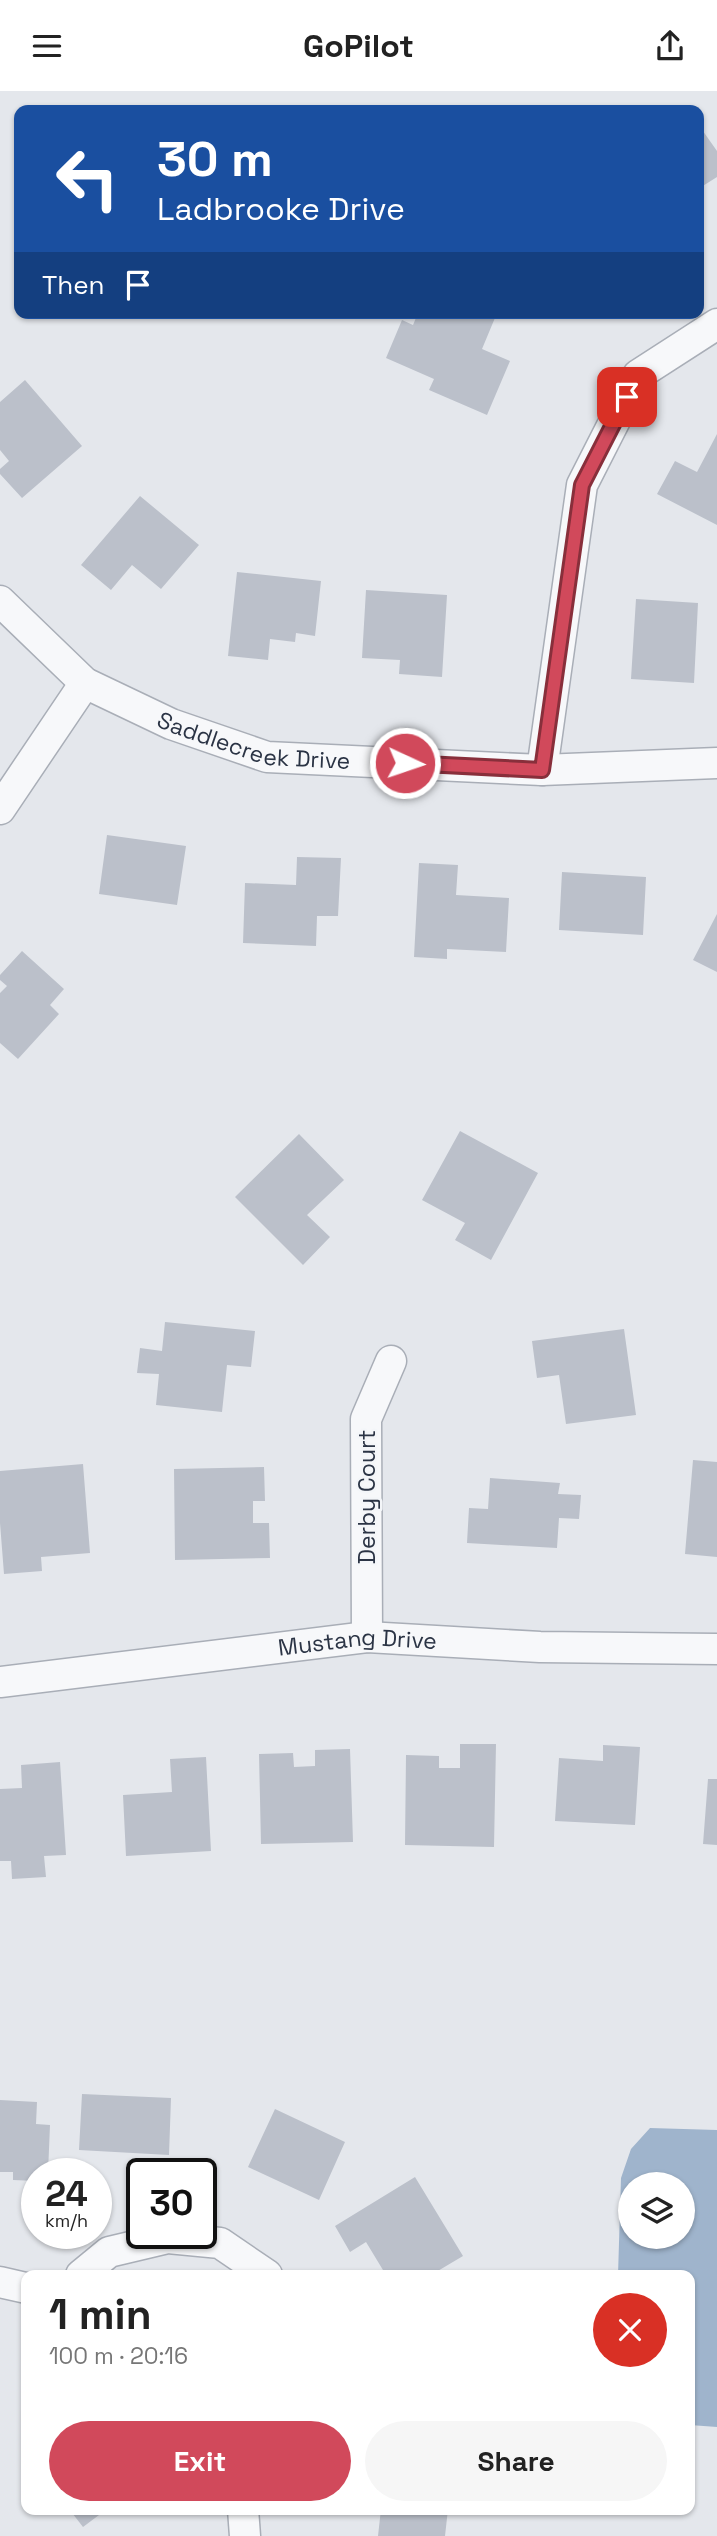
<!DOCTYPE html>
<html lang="en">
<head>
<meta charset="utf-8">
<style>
	body { margin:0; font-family:"Space Grotesk",sans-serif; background:#f6f6f6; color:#222; height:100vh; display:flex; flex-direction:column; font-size:26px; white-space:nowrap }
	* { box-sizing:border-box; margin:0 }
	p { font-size:23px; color:#767676 }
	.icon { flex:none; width:38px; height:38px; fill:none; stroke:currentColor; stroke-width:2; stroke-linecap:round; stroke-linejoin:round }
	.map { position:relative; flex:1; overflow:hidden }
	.drawer { position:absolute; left:21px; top:2179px; width:674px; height:245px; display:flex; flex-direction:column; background:#fff; border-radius:14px; box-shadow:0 2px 5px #0004 }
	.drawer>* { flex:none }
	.banner { position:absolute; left:14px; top:14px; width:690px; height:214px; border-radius:14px; box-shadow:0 2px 5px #0004; background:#1a4fa0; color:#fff; overflow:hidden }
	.fabs { position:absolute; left:618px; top:2081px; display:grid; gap:14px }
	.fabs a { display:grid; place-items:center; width:77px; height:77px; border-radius:50%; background:#fff; box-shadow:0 2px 5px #0004; font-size:35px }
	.speed { position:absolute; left:21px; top:2067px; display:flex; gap:14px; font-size:35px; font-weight:700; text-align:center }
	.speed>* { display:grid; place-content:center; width:91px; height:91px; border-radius:50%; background:#fff; box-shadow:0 2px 5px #0004; line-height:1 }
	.speed small { font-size:18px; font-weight:400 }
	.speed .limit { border:4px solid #111; border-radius:10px; background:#fff; color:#111 }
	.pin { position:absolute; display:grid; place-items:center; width:60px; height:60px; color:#fff; margin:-30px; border-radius:14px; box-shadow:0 4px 10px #0006 }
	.me { position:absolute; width:77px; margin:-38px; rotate:93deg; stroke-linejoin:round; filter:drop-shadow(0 0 5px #0008) }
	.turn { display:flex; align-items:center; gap:24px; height:147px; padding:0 28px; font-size:32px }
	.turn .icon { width:91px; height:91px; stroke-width:2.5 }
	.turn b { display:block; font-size:49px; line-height:60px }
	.then { display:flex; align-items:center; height:66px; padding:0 28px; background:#0003; gap:14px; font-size:26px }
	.round { display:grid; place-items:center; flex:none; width:74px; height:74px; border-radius:37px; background:#f6f6f6 }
	.headline { display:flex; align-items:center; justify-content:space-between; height:119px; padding:0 28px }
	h1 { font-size:42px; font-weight:800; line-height:52px }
	.cta { display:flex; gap:14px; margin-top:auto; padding:14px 28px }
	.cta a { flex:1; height:80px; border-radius:42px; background:#d1495b; color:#fff; font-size:28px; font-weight:800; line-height:80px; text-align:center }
	.cta a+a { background:#f6f6f6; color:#222 }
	header { display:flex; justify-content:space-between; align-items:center; height:91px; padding:0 28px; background:#fff; font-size:32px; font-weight:800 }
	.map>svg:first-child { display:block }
	.water { fill:#9fb4cc; fill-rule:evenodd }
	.building { fill:#bbc0ca }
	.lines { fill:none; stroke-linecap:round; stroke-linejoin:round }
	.minor-casing { stroke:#a9aeb7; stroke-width:33 }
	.minor { stroke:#f7f8fa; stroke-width:30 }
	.route-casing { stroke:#882f3b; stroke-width:18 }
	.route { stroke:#d1495b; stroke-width:12 }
	.labels { text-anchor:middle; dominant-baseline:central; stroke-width:5; stroke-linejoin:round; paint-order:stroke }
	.street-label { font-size:23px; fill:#2b3445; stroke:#f4f6f9 }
</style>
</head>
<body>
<header><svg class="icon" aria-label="menu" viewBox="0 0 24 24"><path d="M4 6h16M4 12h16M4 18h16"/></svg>GoPilot<svg class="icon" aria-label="share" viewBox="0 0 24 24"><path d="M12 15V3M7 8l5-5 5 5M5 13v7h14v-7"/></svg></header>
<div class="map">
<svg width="717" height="2445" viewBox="0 0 717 2445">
	<rect width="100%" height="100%" fill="#e4e7ec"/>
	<!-- water -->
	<path class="water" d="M650,2037L717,2039V2336L690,2334V2184H618L621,2087L631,2058ZM630,2093H682V2146H630Z"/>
	<!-- building -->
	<path class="building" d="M698,33L717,60V86L698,98Z
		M418,222H497L482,258L510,270L487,324L429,299L434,288L386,267L402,229L413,234Z
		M25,289L82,355L22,407L0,383V378L9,370L0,359V311Z
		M717,343V434L657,403L675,370L697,381Z
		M140,405L199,454L161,498L132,474L111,499L81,474Z
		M237,481L321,490L315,545L296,542L295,551L270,548L268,569L228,565Z
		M366,499L447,504L442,586L399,583L400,569L362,567Z
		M636,508L698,512L694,592L631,588Z
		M107,744L186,755L177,814L99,803Z
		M297,766L341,767L338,825H317L316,855L243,852L245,792L296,794Z
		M419,772L458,774L456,804L509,807L506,861L447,858V868L414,866Z
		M562,781L646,786L643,844L559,839Z
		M717,823V881L693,869Z
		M22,860L64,898L50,914L59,923L18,968L0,952V902L7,895L0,889V884Z
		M460,1040L538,1082L491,1169L455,1149L465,1132L422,1109Z
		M299,1043L344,1089L307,1124L330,1146L303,1174L235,1106Z
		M165,1231L255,1240L251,1276L227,1274L222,1321L156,1314L159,1283L137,1282L140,1257L162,1260Z
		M624,1238L636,1324L566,1333L559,1284L537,1287L532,1250Z
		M693,1369L717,1371V1466L685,1463Z
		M83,1373L90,1462L41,1466L42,1480L4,1483L0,1432V1380Z
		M264,1376L265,1410H253V1432H269L270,1467L175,1469L174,1378Z
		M490,1387L560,1392L558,1403L581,1404L579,1428L559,1427L557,1457L467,1452L469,1417L488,1418Z
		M460,1653H496L494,1756L405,1754L406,1664L439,1665V1677H460Z
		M603,1654L640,1656L635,1734L555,1730L559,1667L603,1670Z
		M350,1658L353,1751L261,1753L259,1663L293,1662L294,1676L315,1675V1659Z
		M206,1666L211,1760L126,1765L123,1704L172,1701L170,1668Z
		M60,1671L66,1764L44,1765L46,1786L12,1788L11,1770H0V1698L22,1697L21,1674Z
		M708,1688H717V1754L703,1753Z
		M82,2003L171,2007L169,2064L79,2059Z
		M0,2009L37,2011L36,2033L50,2034L48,2082H37V2090L13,2089V2081H0Z
		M275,2018L345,2051L319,2109L248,2076Z
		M415,2086L463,2165L431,2184H386L366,2151L350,2161L335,2135Z
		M69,2418H107L83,2436Z
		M381,2418H448L445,2445H378Z"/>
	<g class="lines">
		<!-- minor casing -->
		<g class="minor-casing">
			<g id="minor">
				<path id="s1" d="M0,510L85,592L171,633L267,666L542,679L717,672"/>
				<path d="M542,679L582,394L638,284L717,233"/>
				<path d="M0,718L85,592"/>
				<path d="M367,1546L366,1328L391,1270"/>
				<path id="s2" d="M0,1591L367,1546L540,1556L717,1558"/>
				<path d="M81,2184L109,2161L168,2147L220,2152L267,2184"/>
				<path d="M0,2191L26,2197"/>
				<path d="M243,2418L245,2445"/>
			</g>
		</g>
		<!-- minor -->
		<use href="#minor" class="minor"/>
	</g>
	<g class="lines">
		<!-- route casing -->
		<g class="route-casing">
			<path id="route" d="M405,672L542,679L582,394L627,306"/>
		</g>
		<!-- route -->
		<use href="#route" class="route"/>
	</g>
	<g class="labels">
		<!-- street labels -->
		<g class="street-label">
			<text stroke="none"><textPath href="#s1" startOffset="299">Saddlecreek Drive</textPath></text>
			<text transform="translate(367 1406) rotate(-90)">Derby Court</text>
			<text stroke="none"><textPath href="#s2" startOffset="360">Mustang Drive</textPath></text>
		</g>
	</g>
</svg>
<div class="fabs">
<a><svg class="icon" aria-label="layers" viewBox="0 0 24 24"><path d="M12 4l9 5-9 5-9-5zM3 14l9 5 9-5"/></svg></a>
</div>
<div class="speed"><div>24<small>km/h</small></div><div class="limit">30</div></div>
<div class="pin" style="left:627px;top:306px;background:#d93025"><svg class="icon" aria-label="arrive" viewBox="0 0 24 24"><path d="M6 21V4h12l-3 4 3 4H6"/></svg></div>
<svg class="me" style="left:405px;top:672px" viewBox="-20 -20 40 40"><circle r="17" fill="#d1495b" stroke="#fff" stroke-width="3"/><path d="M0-11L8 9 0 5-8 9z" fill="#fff"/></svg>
<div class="banner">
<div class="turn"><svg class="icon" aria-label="left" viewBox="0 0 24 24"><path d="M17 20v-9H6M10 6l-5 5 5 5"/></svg><div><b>30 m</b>Ladbrooke Drive</div></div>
<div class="then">Then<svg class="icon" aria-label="arrive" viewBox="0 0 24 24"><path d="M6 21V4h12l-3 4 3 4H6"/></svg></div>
</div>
<section class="drawer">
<div class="headline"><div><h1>1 min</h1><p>100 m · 20:16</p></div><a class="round" style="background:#d93025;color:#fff"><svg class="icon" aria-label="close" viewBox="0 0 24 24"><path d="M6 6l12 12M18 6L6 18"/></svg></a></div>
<div class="cta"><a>Exit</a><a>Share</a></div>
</section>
</div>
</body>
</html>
